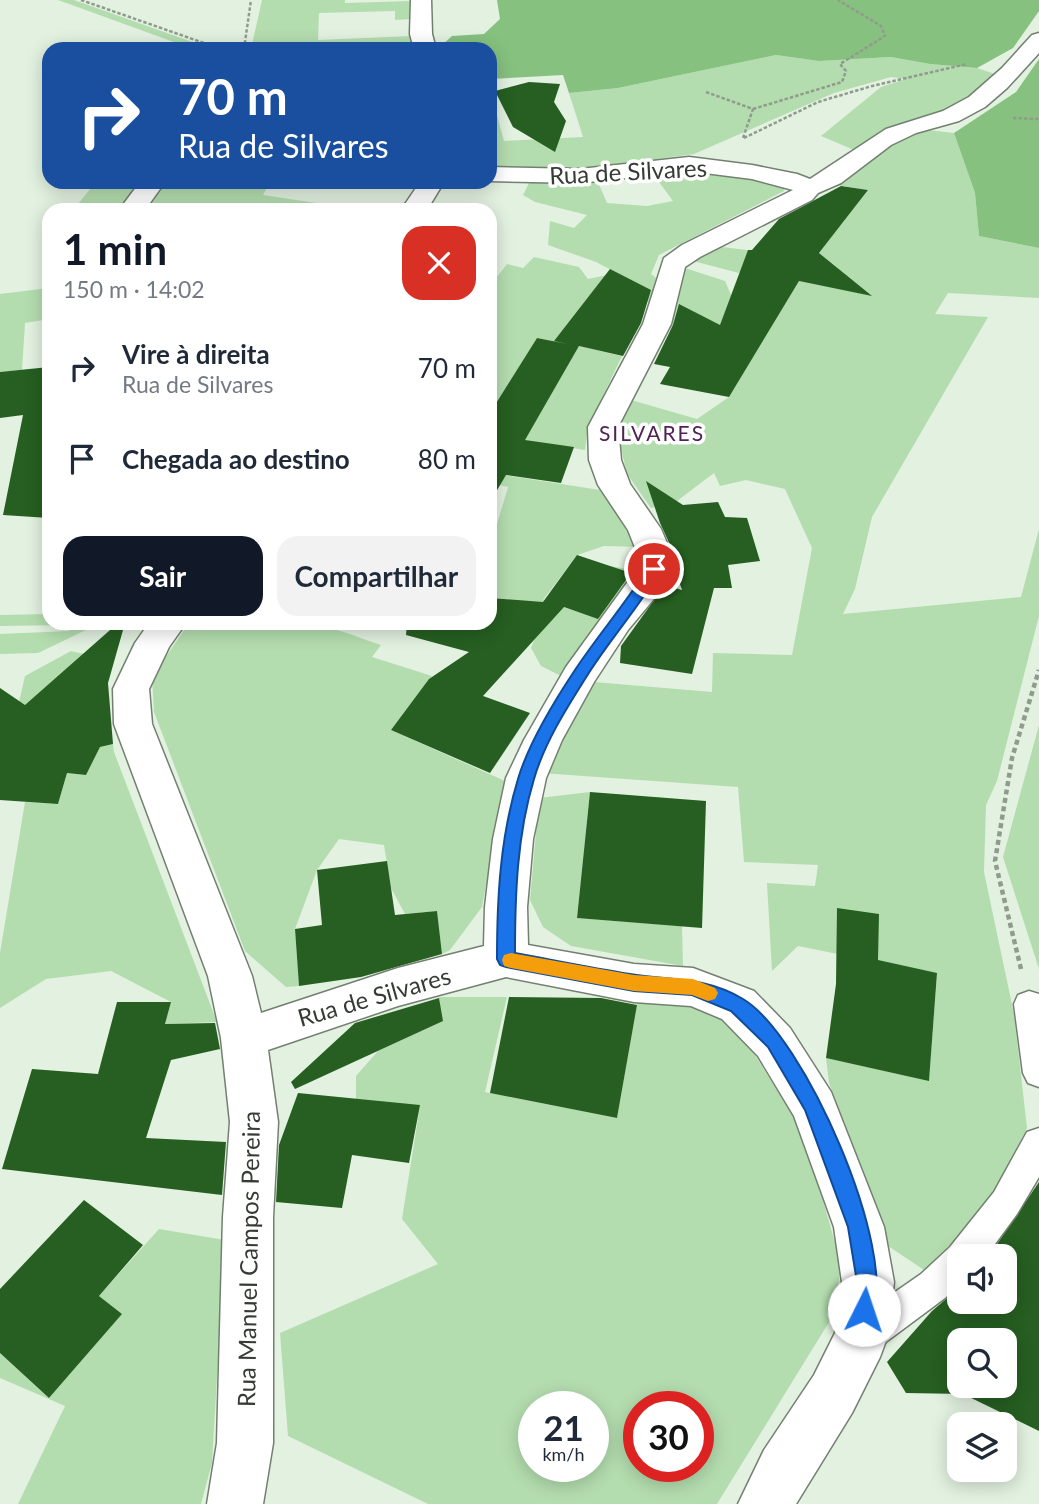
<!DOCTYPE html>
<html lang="pt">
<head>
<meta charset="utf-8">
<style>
	body { margin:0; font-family:Lato,sans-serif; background:#f2f2f3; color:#1f2937; height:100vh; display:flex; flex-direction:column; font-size:26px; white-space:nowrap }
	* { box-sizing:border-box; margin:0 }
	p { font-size:23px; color:#747a83 }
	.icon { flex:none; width:38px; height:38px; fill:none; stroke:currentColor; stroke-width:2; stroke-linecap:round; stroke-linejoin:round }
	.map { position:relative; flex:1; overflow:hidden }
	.details { position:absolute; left:42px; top:203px; width:455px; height:427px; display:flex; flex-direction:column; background:#fff; border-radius:21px; box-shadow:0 4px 18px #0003 }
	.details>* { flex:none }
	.top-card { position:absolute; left:42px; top:42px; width:455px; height:147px; border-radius:21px; box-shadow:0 4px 18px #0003; background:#1a4fa0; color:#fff; overflow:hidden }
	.fabs { position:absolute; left:947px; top:1244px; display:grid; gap:14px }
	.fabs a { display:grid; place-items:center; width:70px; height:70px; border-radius:14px; background:#fff; box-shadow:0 4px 18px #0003; font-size:35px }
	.speed { position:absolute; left:518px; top:1391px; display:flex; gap:14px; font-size:35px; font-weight:700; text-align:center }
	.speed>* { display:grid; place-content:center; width:91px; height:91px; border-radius:50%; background:#fff; box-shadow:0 4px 18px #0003; line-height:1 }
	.speed small { font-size:18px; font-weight:400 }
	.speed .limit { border:10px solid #d22; background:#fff; color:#111 }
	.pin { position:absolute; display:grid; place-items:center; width:60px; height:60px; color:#fff; margin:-30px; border:4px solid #fff; border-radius:50%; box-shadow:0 2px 7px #0007 }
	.me { position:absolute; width:77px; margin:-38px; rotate:4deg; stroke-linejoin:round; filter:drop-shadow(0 0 5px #0008) }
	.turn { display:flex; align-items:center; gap:24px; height:147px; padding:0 21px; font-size:32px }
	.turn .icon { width:91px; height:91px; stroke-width:2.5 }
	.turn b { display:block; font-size:49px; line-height:60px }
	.round { display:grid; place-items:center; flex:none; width:74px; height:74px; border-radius:21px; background:#f2f2f3 }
	.headline { display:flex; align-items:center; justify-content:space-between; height:119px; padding:0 21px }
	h1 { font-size:42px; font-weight:700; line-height:52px; color:#111827 }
	.action { display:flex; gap:14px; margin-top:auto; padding:14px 21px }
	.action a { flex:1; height:80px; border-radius:21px; background:#111827; color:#fff; font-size:28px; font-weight:700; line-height:80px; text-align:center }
	.action a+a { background:#f2f2f3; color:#1f2937 }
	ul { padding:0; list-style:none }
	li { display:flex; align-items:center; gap:21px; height:91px; padding:0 21px }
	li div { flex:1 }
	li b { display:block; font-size:26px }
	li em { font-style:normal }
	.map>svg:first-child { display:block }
	.green { fill:#b4ddaf; fill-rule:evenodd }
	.forest { fill:#86c17f }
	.building { fill:#265f21; fill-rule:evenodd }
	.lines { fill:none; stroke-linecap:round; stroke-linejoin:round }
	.lane-casing { stroke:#738071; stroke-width:3 }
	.street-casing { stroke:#738071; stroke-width:3 }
	.path-far1 { stroke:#909b8e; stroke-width:2.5; stroke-dasharray:3.5 2; stroke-linecap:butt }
	.path { stroke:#909b8e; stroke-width:4.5; stroke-dasharray:5 3.5; stroke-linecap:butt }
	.lane { fill:#fff; fill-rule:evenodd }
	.street { fill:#fff; fill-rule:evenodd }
	.route { fill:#1a73e8; stroke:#114b97; stroke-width:2 }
	.slow { fill:#f59e0b }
	.labels { text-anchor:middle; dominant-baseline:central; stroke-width:7; stroke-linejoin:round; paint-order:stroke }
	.far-neighbourhood-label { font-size:21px; letter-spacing:2px; fill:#4f2356; stroke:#fff }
	.street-label { font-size:24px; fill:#363c35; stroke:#fff }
</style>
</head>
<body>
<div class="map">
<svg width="1039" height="1504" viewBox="0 0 1039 1504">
	<rect width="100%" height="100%" fill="#e2f1e0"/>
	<!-- green -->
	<path class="green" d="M58,0H74L212,49H193Z
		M262,0H345V3L412,1V19L395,20V11L319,13L318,40L411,36L413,49H251Z
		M776,55L819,61L891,57L930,64L977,68L998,75L992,83L932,116L887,129L854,150L821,136L881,87L906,79L891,77L834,93L694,154L570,171L490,169V108H495L504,141L583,137L569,93L618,88Z
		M919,129L954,133L975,193L979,236L1039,248V298L948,293L935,314L988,317L872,517L855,589L843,614L1021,597L1039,529V616L997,781L986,805L984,872L1014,1014L1027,1128L985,1210L924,1270L888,1246L829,1083L826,1058L929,1080L937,974L798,946L772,971L767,883L815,886L818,865L744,862L738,787L541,773L594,682L712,692L713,653L792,655L812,548L785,489L746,480L720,486L714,473L677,501L651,508L627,474L616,426L631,400L697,419L729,397L669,336L685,268L725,281L731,295L789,279L829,287L838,268L819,253L868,190L836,185L867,159Z
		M675,169L720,171L784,185V191L659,255L651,274L656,278L651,302L587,299L554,341L537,338L493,411L537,419L579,346L622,356L588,427L585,450L490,435V286L507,264L523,268L534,257L579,267L588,279L617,273L596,262L548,245L550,221L574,228L587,215L535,202L523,195L530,181L597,180L607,203L647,206L673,201L653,174Z
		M96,182H143L119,210H73Z
		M166,182H229L268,186L263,195L323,204L318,210H184L186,205H169L166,210H143Z
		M714,246L755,251L739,273L693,261Z
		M49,288V319L25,323L22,370L0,372V294Z
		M490,473L600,490L640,547L604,546L577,555L543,600L575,611L610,566L638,571L565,678L541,666L531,648L539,628L518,600L490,598V532L495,531L508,487L490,483Z
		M49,614V623H112L107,630H86L38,653L0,654V634L69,631L73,625L0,626V615Z
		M189,623H275L280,628C315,617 347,634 381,645L372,657L432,676L391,730L505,781L482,907L450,950L442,954L437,911L405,914L391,888L384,845L339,839L317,870L295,929L299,986L286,987L245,951L154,712L152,677Z
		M71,651L84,654L44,701L0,715L19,702L25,676Z
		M1039,725V969L1003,857Z
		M113,744L114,752L217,1022L165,1024L171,1002L111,971L46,979L0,1008V953L25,802L58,804L67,773L86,775L100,747Z
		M590,792L577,918L682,926L683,966L571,946L543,927L530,900L539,798Z
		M439,997H507L485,1092L617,1118L638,998L691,1000L739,1030L804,1133L841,1264L834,1314L717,1504H428L288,1436L280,1333L438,1264L402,1219L420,1106L356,1099V1076L378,1051L442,1021ZM534,1407H593V1466H534ZM639,1407H698V1466H639Z
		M159,1229L225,1240L212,1463L201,1504H18L65,1406L0,1378V1353L49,1398L122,1314L99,1296Z"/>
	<!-- forest -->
	<path class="forest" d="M497,0H1039V11L1013,48L977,68L930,64L891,57L819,61L776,55L618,88L569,93L563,75L490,79V49H442L441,46L452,36L484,34L500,19Z
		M1039,59V248L979,236L975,193L954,133L1016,92Z"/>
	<!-- building -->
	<path class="building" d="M529,82L560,84L554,102L566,121L555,152L513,127L495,91Z
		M841,186L868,190L819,253L872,296L799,281L729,397L660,384L670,367L654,364L673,325L679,304L720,325L748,250H752L779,219Z
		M610,269L651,290L641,323L623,356L579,346L525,440L574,447L561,483L506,475L490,502V413L537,338L568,344L554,341Z
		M49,367V518L3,515L23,415L0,418V372Z
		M646,481L683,505L718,502L725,517L747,518L760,561L728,565L732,588H714L692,674L620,663L621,646L665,585L682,590L673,564L672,549L660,523Z
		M577,555L631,573L598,619L564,607L483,696L530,713L490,773L391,730L429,679L469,652L406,635L407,623H490V598L543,602Z
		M118,623H125L108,683L113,744L100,747L86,775L67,773L58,804L0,800V688L25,705Z
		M590,792L706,801L702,928L577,918Z
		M387,861L395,915L437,911L442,954L361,977L299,986L295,929L322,925L317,870Z
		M837,908L879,914L878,960L937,973L929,1081L826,1058L836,984Z
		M509,997L601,998L637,1005L617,1118L490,1093Z
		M439,998L443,1021L295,1089L291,1082L355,1023Z
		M117,1002H171L165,1024L215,1023L220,1049L171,1060L146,1138L226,1142L222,1195L2,1169L32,1069L98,1074Z
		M298,1093L420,1105L409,1163L352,1155L342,1208L276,1202L279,1145Z
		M1039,1182V1431L963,1394L906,1393L887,1362L932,1311L959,1288V1302H1004V1256H989ZM959,1340H1004V1386H959Z
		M84,1200L143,1245L99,1296L122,1314L49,1398L0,1353V1289Z"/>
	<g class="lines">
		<!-- lane casing -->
		<g class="lane-casing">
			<path id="lane" d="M1029,991L1039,994V1087L1028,1083L1023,1073L1014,1004L1018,995Z
				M1039,1128V1177L1017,1214L987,1255L959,1256V1284L945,1298L875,1350L862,1355L849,1350L844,1337L849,1324L921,1274L950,1247L994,1192L1027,1132Z"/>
		</g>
		<!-- street casing -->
		<g class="street-casing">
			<path id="street" d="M411,0H431L432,34L436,49H414L410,34Z
				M1039,33V53L1007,88L985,107L959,121L916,133L891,145L841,183L818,193L812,200L700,257L685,267L671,324L618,427L621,460L630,484L661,529L670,550L671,569L653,600L628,630L594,682L562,740L546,778L533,839L527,907L528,945L634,964L693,968L754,991L790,1028L831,1092L884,1227L894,1282L887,1338L880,1357L852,1413L796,1504H738L764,1450L814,1375L835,1333L842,1282L834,1227L794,1116L758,1056L722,1019L691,1006L634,1002L506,977L398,1006L268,1050L278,1122L273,1217V1443L263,1504H207L217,1443L223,1217L230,1122L221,1038L208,976L114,724L113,689L135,643L149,623H186L169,647L149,689L152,724L252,976L261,1013L398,968L484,946L485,907L493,839L506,778L524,740L566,667L637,569L636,550L628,530L598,485L589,460L588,427L643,324L664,258L682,245L793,190L752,179L689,171L580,183L490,181V167L580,169L689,157L752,165L797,174L810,179L886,129L943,111L969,97L1002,68L1032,35Z
				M140,182H165L145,210H119Z
				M420,182H444L427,210H401Z"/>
		</g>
		<!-- path-far1 -->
		<path class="path-far1" d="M81,0L221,49
			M244,49L251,0
			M706,92L753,109L743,138
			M753,109L842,82L846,71L840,64L885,36L881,26L838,0
			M1013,118L1039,119
			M744,138L818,102L872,86L967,64"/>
		<!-- path -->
		<path class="path" d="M1021,969L995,861L1012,758L1039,670"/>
		<!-- lane -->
		<use href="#lane" class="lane"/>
		<!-- street -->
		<use href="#street" class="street"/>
	</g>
	<!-- route -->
	<path class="route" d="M654,565L661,569C639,608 608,641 585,679C566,709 544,744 534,779C517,835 515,895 515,953C553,960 592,968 630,974C672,981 704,976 743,999C804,1035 899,1251 872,1317L864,1321L857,1317L853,1310L857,1282L848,1227L805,1110L768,1047L731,1011L692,995L634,991L506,967L500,965L497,959C497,899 500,838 518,779C529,742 553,703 575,670C598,635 627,602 649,566Z"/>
	<!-- slow -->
	<path class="slow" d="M511,953L634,975L693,979L715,988L718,993L715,999L708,1001L692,995L634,991L511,968L504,966L502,960L504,955Z"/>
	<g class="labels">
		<!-- far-neighbourhood labels -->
		<g class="far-neighbourhood-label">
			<text x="652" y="432">SILVARES</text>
		</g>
		<!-- street labels -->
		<g class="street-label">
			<text transform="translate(628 171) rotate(-3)">Rua de Silvares</text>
			<text transform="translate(374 996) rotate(-16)">Rua de Silvares</text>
			<text transform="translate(248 1259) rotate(-89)">Rua Manuel Campos Pereira</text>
		</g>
	</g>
</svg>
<div class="fabs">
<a><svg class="icon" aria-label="sound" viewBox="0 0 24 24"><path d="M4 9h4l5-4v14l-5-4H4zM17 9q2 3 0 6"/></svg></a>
<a><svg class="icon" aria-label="search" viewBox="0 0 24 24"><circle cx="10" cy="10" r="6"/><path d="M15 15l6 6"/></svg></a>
<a><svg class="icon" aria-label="layers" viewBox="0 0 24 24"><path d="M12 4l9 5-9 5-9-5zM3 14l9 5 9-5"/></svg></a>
</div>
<div class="speed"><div>21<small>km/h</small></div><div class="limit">30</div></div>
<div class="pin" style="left:654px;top:569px;background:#d93025"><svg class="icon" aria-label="arrive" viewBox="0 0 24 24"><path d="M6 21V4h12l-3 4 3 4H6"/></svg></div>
<svg class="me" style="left:864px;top:1310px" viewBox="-20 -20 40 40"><circle r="19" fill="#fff"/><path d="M0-13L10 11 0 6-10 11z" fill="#1a73e8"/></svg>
<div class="top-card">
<div class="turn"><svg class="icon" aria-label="right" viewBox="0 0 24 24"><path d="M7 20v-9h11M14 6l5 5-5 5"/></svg><div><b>70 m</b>Rua de Silvares</div></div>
</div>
<section class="details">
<div class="headline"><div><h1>1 min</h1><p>150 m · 14:02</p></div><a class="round" style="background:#d93025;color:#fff"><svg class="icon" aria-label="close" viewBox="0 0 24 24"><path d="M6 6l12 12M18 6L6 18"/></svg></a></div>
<ul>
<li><svg class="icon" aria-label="right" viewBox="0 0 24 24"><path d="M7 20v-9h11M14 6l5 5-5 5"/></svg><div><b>Vire à direita</b><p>Rua de Silvares</p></div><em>70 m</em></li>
<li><svg class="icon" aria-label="arrive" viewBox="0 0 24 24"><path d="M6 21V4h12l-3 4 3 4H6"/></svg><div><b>Chegada ao destino</b></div><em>80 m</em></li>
</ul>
<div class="action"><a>Sair</a><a>Compartilhar</a></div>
</section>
</div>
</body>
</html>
